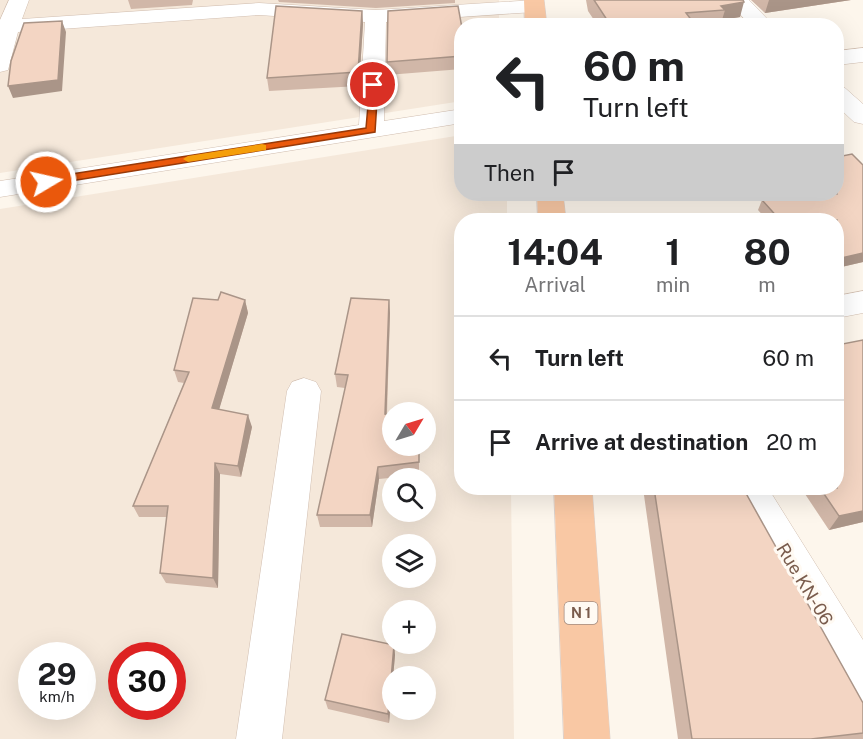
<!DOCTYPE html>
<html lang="en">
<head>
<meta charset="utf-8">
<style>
	body { margin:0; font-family:"Public Sans",sans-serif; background:#f6f6f6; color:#202124; height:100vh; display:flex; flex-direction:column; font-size:22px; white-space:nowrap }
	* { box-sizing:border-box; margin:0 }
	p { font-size:20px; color:#757577 }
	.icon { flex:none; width:33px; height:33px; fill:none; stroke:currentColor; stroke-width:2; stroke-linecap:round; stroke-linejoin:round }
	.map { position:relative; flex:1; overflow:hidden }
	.panel { position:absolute; left:454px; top:213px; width:390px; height:282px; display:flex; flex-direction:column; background:#fff; border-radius:24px; box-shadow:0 6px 24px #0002 }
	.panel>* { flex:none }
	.banner { position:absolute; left:454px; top:18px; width:390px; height:183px; border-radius:24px; box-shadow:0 6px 24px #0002; background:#fff; color:#202124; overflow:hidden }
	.needle { width:39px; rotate:52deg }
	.controls { position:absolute; left:382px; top:402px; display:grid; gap:12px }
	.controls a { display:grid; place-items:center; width:54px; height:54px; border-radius:50%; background:#fff; box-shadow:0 6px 24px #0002; font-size:30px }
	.speed { position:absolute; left:18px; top:642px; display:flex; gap:12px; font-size:30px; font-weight:700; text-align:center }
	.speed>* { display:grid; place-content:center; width:78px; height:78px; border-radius:50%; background:#fff; box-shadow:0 6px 24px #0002; line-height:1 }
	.speed small { font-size:15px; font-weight:400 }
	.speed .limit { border:9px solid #d22; background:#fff; color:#111 }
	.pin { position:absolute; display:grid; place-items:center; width:51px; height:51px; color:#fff; margin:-26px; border:3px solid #fff; border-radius:50%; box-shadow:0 2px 6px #0007 }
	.me { position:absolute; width:66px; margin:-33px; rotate:81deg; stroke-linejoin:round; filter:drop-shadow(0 0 4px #0008) }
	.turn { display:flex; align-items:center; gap:21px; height:126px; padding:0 30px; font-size:27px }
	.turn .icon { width:78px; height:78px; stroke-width:2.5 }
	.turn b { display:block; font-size:42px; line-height:51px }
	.then { display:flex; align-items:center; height:57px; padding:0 30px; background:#0003; gap:12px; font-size:22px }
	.eta { display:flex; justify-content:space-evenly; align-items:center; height:102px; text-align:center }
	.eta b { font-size:36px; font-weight:700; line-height:42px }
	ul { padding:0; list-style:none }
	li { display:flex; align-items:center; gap:18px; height:84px; padding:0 30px; border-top:2px solid #e0e0e0 }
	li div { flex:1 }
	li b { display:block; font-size:22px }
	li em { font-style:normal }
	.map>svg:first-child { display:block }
	.residential { fill:#f5e8da; fill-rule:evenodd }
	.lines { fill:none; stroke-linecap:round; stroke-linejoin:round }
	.minor-casing { stroke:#d1beb0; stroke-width:1 }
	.trunk-casing { stroke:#dad1cd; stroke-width:1 }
	.minor { fill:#fff; fill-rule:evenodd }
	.trunk { fill:#f9c8a4; fill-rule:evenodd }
	.wall { fill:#d1b7a8 }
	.shaded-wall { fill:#aa9588 }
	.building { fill:#f3d5c3; stroke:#aa9588; stroke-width:1.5 }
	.route { fill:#ea580c; stroke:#983908; stroke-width:1.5 }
	.slow { fill:#f59e0b }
	.labels { text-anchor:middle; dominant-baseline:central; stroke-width:6; stroke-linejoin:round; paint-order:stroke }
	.shield { fill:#fffaf3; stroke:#a28b7f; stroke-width:1.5 }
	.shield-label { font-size:14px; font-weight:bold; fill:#7a5c4d }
	.near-street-label { font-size:18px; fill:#7a5c4d; stroke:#fffaf3 }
</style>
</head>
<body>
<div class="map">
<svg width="863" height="739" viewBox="0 0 863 739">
	<rect width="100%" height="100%" fill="#fdf6ec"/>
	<!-- residential -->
	<path class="residential" d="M0,0H499V25L462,26V101L0,173Z
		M462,135V194H507V220H462V488H511L514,739H0V209ZM393,412H426V446H393ZM393,478H426V512H393ZM393,544H426V578H393ZM393,610H426V644H393ZM32,656H82V706H32ZM122,656H172V706H122ZM393,676H426V710H393Z"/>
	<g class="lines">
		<!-- minor casing -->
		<g class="minor-casing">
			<path id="minor" d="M9,0H29L22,19L259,3L376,10L535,0L541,2L544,6L541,10L534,12L386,22L384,121L462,109V123L0,197V181L359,125L365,22L259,15L18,32L8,70L0,72V20Z
				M727,0H749L774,26H751Z
				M863,48V62L837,65V51Z
				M837,86L845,88L863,104V124L854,122L837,106Z
				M863,291V313L837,318V296Z
				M304,378L316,382L321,391L282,739H236L287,391L292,382Z
				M729,488H768L863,640V702L848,695Z"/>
		</g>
		<!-- trunk casing -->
		<g class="trunk-casing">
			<path id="trunk" d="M524,0H544L547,26H525Z
				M537,194H563L566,220H538Z
				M554,488H592L610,739H564Z"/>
		</g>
		<!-- minor -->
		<use href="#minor" class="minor"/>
		<!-- trunk -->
		<use href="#trunk" class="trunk"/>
	</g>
	<!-- wall -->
	<path class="wall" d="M128,0H193L192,5L131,9Z
		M278,0H455V3L376,8L279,2Z
		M586,0H743L740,17L722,20L720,25L713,26H598L588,11Z
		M751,0H851L765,13Z
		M362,11L363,24L359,86L269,91L267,78Z
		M462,28V69L387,75V62Z
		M863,165V262L837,268V220H767L758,210L762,200L768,199L763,194H837Z
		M245,300L248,313L219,409L252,427L241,477L220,474L218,588L166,583L160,573L167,517H139L133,506L184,383L178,382L174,370Z
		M389,300L390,313L387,414L419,446V475L379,479L372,527H320L317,515L345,388L337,387L335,374Z
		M863,340V522L829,530L801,488H837Z
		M643,488H743L863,703V739H678Z
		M394,645L395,655L389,723L328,709L325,700Z"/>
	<!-- shaded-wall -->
	<path class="shaded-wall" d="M769,0H851L765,13Z
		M744,2L740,17L722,20L725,10L721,6Z
		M362,11L363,24L359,86L358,72Z
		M62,21L66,32L62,91L13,98L8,86Z
		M863,253V262L837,268V259Z
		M245,300L248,313L216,420L212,408Z
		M389,300L390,313L386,427L385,414Z
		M248,415L252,427L241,477L238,466Z
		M215,463L220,474L218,588L213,578Z
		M378,467L379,479L372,527L370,515Z
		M863,511V522L829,530L839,516Z
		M394,645L395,655L389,723L388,714Z"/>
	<!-- building -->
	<path class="building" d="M594,0H743L744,2L721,6L725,10L686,13L696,26H611Z
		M276,6L362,11L358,72L267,78Z
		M458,6L462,28V56L387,62L388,11Z
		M62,21L58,80L8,86L11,61L24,23Z
		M852,154L863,165V253L837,259V220H780L762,200L780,197L777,194H837V157Z
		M221,292L245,300L212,408L248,415L238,466L215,463L213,578L160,573L168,506H133L189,372L174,370L193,298L218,300Z
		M351,298L389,300L385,414L393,415V446H419V462L378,467L370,515H317L348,375L335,374Z
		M863,340V511L839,516L820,488H837V345Z
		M654,488H743L863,703V733L811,739H692Z
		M342,634L394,645L388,714L325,700Z"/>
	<!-- route -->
	<path class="route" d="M370,83L378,85L375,132L46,185L41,182L46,178L366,128Z"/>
	<!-- slow -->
	<path class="slow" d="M262,144L266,145V150L188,162L183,159L188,156Z"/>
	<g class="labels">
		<!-- shield labels -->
		<rect class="shield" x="564.5" y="602" width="33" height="22" rx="4.5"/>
		<g class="shield-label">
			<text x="581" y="613">N 1</text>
		</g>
		<!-- near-street labels -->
		<g class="near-street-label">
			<text transform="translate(805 584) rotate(59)">Rue KN-06</text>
		</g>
	</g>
</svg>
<div class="controls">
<a><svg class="needle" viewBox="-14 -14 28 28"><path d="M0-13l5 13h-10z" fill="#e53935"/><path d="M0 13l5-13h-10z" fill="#757577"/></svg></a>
<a><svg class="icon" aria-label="search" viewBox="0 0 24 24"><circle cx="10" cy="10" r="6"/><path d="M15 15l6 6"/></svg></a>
<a><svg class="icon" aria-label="layers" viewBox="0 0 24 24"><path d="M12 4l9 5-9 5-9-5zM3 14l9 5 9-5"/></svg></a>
<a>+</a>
<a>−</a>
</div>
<div class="speed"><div>29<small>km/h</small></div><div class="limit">30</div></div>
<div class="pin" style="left:373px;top:85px;background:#d93025"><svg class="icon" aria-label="arrive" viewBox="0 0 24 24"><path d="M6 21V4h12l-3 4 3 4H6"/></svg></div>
<svg class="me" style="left:46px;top:182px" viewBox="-20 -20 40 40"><circle r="17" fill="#ea580c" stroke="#fff" stroke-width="3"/><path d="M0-11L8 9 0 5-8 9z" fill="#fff"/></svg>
<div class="banner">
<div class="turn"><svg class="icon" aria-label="left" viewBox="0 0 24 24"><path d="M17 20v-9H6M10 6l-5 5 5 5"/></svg><div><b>60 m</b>Turn left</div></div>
<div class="then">Then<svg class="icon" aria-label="arrive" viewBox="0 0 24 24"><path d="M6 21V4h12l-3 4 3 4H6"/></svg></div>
</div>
<section class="panel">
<div class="eta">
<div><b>14:04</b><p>Arrival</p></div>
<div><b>1</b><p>min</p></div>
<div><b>80</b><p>m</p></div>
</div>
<ul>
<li><svg class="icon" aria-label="left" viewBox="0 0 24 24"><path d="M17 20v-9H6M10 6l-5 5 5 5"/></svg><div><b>Turn left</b></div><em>60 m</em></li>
<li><svg class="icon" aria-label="arrive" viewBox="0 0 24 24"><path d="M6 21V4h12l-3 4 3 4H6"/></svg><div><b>Arrive at destination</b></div><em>20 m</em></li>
</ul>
</section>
</div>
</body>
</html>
